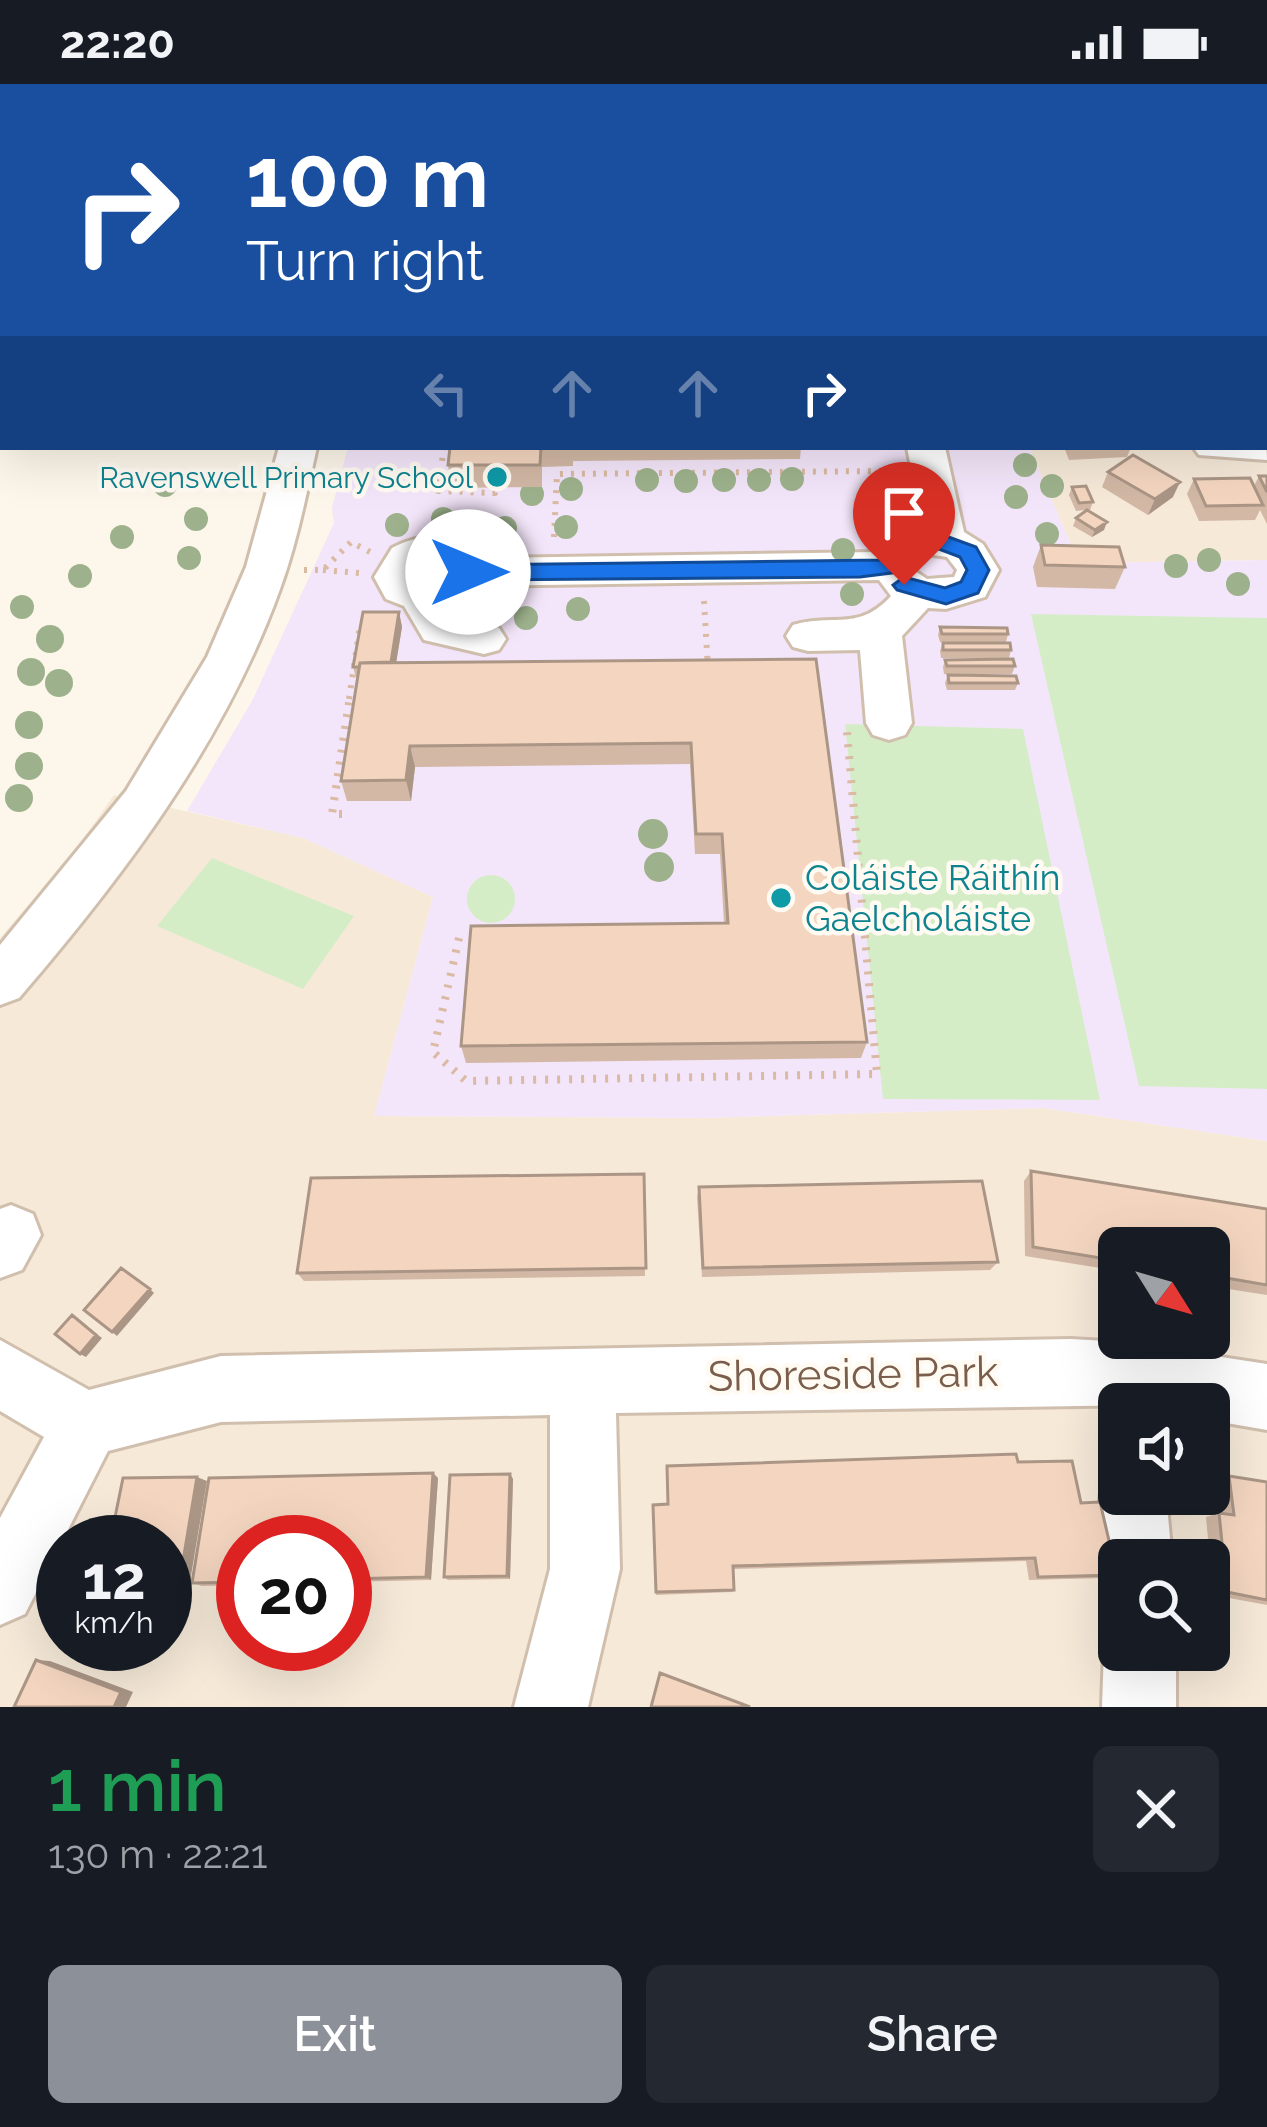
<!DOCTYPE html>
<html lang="en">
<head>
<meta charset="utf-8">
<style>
	body { margin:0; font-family:Raleway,sans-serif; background:#242831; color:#f1f3f6; height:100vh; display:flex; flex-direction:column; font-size:45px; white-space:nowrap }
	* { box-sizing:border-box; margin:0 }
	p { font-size:39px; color:#9ea1a6 }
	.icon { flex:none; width:66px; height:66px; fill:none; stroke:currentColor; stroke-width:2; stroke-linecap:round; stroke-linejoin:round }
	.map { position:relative; height:1623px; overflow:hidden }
	.drawer { display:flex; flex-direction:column; background:#171b24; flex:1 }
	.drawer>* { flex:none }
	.top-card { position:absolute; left:0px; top:0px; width:1269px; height:366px; box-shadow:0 12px 48px #0002; background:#1a4fa0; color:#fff; overflow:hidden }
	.needle { width:78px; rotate:127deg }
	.controls { position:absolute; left:1098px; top:1143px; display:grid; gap:24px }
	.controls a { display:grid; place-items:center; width:132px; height:132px; border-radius:18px; background:#171b24; box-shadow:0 12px 48px #0002; font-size:60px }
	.speed { position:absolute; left:36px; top:1431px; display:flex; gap:24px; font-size:60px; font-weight:700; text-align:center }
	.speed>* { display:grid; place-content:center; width:156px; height:156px; border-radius:50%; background:#171b24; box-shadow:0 12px 48px #0002; line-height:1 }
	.speed small { font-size:30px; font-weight:400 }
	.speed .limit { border:18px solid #d22; background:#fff; color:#111 }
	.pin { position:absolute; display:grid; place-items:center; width:102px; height:102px; color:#fff; margin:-123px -51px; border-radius:50% 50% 50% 0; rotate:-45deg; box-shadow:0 0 12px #0007 }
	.pin .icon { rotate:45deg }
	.me { position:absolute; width:132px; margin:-66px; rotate:90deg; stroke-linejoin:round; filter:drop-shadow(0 0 9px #0008) }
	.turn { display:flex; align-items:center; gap:42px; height:252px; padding:0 48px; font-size:54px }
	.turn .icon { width:156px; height:156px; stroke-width:2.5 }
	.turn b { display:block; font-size:84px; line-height:102px }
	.lanes { display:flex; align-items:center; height:114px; padding:0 48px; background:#0003; justify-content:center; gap:60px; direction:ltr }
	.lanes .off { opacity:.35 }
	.round { display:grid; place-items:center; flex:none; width:126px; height:126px; border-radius:18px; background:#242831 }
	.overview { display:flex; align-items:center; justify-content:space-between; height:204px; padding:0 48px }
	h1 { font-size:72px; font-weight:600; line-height:90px; color:#1e9e55 }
	.cta { display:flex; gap:24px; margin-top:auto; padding:24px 48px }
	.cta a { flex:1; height:138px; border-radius:18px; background:#8c9099; color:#fff; font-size:48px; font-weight:600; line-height:138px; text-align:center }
	.cta a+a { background:#242831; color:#f1f3f6 }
	.status { display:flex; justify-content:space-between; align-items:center; height:84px; padding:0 60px; background:#171b24; direction:ltr }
	.status svg { height:33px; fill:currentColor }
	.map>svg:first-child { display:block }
	.residential { fill:#f6e9d8; fill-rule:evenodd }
	.education { fill:#f4e6fa }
	.green { fill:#d5edc7 }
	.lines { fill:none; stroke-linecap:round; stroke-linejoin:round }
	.minor-casing { stroke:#d1bfae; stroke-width:6 }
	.path-far1 { stroke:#dabaa2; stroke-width:6; stroke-dasharray:3 8; stroke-linecap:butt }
	.path { stroke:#dabaa2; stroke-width:8; stroke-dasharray:3 9; stroke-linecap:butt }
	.minor { fill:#fff; fill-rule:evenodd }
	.tree { fill:#9db28c }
	.wall { fill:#d2b8a5 }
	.shaded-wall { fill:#ab9686 }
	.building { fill:#f4d6c0; stroke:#ab9686; stroke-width:3 }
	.route { fill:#1a73e8; stroke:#114b97; stroke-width:3 }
	.culture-dot { fill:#0f9aa8; stroke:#fffaf2; stroke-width:4.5 }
	.labels { text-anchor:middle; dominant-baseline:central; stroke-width:9; stroke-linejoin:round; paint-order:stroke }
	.far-culture-label { font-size:30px; fill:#0d838f; stroke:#fffaf2; text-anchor:end }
	.culture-label { font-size:36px; fill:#0d838f; stroke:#fffaf2; text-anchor:start }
	.near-street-label { font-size:42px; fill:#7a5d4b; stroke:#fffaf2 }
</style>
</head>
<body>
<div class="status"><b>22:20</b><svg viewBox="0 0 49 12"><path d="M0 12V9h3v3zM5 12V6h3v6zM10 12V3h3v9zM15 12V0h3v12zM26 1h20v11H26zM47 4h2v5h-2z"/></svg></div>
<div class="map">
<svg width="1267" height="1623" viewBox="0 0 1267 1623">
	<rect width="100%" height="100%" fill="#fdf6ea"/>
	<!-- residential -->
	<path class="residential" d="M1267,168V476L1079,479L1029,363H1266Z
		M114,711L303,754L433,813L374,1032L705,1034L1043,1024L1267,1057V1623H0V854L76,765ZM1119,1164H1209V1254H1119ZM1119,1320H1209V1410H1119ZM63,1458H165V1560H63ZM243,1458H345V1560H243ZM1119,1476H1209V1566H1119Z"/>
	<!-- education -->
	<path class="education" d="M348,363H1029L1079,479L1267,476V1057L1043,1024L705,1034L374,1032L433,813L303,754L187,727L252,617L334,439L332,424Z"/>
	<!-- green -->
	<path class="green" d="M0,0H593L594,3H3V89Z
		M1031,530L1267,534V1005L1139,1002Z
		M845,640L1023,645L1100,1016L883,1015Z
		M212,774L354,832L303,905L157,842Z
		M467 815a24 24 0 1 1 48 0a24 24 0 1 1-48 0Z"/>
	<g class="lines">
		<!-- minor casing -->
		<g class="minor-casing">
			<path id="minor" d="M663,0H691V3H663Z
				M792,0H820L790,3Z
				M1267,97V116H1266V97Z
				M0,133L3,134V155L0,154Z
				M1266,352L1267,376L1199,371L1193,363H1266Z
				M279,363H317C306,411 297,459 280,505C225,658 124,792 19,914L0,921V861L126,707L207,573L246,483Z
				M907,363H945L964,448L983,460L999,486L985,513L946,525L928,524L902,552L912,639L905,651L889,656L873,651L866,639L860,566L808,567L793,563L786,552L793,541C834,529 858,548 891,512L879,496L481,502L468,518L447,525L453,533L499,544L506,555L499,566L484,570L424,556L404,522L386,515L374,493L392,464C425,447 457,448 484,474L874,468L892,449L922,441ZM920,469L947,473L957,486L954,493L927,495L915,487L913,476ZM427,479L446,485L445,492L434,498L417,495L418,486Z
				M11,1121L33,1130L41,1151L22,1186L0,1194V1125Z
				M1071,1255L1123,1258L1267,1280V1346L1209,1336V1320L616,1329L620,1485L588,1623H514L550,1485V1331L221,1338L108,1367L25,1530L0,1541V1434L44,1353L0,1327V1256L89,1306L221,1272Z
				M1119,1381V1410H1166L1172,1476H1119V1504L1112,1501C1097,1465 1093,1422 1108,1386Z
				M1119,1538V1566H1176V1623H1102L1104,1566Z"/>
		</g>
		<!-- path-far1 -->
		<path class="path-far1" d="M444,363L438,407L495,409V403
			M554,453L557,390L883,387
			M304,486H323L351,458L370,468
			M323,486L359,489
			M704,517L708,585
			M349,615L360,542"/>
		<!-- path -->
		<path class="path" d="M342,730H332L350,612
			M459,854L433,968L466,997L877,990L847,648"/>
		<!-- minor -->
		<use href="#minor" class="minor"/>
	</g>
	<!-- trees -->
	<g class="tree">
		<circle cx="1025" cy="381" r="12"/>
		<circle cx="792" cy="395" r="12"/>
		<circle cx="647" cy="396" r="12"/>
		<circle cx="724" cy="396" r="12"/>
		<circle cx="759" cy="396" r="12"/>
		<circle cx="686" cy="397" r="12"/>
		<circle cx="165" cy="401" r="12"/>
		<circle cx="1052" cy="402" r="12"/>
		<circle cx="571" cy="405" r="12"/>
		<circle cx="532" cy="410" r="12"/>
		<circle cx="1016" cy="413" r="12"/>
		<circle cx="196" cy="435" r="12"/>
		<circle cx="443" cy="435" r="12"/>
		<circle cx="397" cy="441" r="12"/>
		<circle cx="566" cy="443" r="12"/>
		<circle cx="505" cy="444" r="12"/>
		<circle cx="1047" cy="450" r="12"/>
		<circle cx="122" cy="453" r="12"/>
		<circle cx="843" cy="466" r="12"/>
		<circle cx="189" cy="474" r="12"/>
		<circle cx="1209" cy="476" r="12"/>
		<circle cx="1176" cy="482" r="12"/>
		<circle cx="428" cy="488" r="12"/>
		<circle cx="80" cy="492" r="12"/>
		<circle cx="1238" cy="500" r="12"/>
		<circle cx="852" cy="510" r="12"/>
		<circle cx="22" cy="523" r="12"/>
		<circle cx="578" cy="525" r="12"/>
		<circle cx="488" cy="534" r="12"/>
		<circle cx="526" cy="534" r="12"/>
		<circle cx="50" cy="555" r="14"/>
		<circle cx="31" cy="588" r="14"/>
		<circle cx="59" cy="599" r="14"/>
		<circle cx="29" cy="641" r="14"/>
		<circle cx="29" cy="682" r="14"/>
		<circle cx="19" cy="714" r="14"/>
		<circle cx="653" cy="750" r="15"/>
		<circle cx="659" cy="783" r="15"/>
	</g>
	<!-- wall -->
	<path class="wall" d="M450,363H801L800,375L573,377V382L542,383V403L451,404L448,381Z
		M1064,363H1131L1127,373L1069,376Z
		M1108,388L1173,413L1148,431L1102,403Z
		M1259,392H1267V440L1260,426L1255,436L1199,437L1187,410L1194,395L1254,402Z
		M1072,403L1093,418L1090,426H1088L1104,446L1092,453L1073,442L1076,434L1086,426L1076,427L1069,411Z
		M1041,461L1125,483L1115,505L1037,503L1033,483Z
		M399,528L402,543L396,578L816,575L867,958L861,974L466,979L461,962L724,839L720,770H695L690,680L415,683L411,717H347L341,697L357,597L353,583Z
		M940,543L1008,550L1006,558H940L938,551Z
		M943,559L1011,566L1009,574H941L940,567Z
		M945,576L1015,582L1012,590H944L943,583Z
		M948,591L1018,599L1015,606H947L945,599Z
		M1031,1087L1267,1125V1211L1209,1202V1164H1119V1187L1025,1172L1024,1097Z
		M644,1090L645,1192L304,1197L297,1189Z
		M699,1103L998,1178L990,1186L702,1193L697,1113Z
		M1018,1378L1081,1419L1117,1491L1106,1494L1029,1496L1026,1477L733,1485L734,1506L732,1508L656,1511L653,1425L667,1420Z
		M433,1389L438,1394L431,1496L345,1498V1458H243V1501L202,1502L192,1499L209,1394Z
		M510,1390L513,1395L510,1495L448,1496L444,1493Z
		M1229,1392L1267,1398V1521L1213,1511L1206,1433L1220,1429L1216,1396Z"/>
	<!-- shaded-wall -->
	<path class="shaded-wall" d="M1180,398L1173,413L1148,431L1155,415Z
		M1107,438L1104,446L1092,453L1095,446Z
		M399,528L402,543L393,598L390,583Z
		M410,662L415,683L411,717L406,696Z
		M150,1205L154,1209L117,1252L112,1248Z
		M72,1231L102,1254L86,1273L80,1270Z
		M433,1389L438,1394L431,1496L426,1493Z
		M510,1390L513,1395L510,1495L507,1492Z
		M197,1393L207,1397L186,1521L176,1519Z
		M36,1576L50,1577L133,1608L126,1623H114Z"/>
	<!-- building -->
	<path class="building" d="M450,363H541L540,381H448Z
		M1133,371L1180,398L1155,415L1108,388Z
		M1259,392H1267V408Z
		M1250,394L1263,421L1206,422L1194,395Z
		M1086,402L1093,418L1079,419L1072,403Z
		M1087,426L1107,438L1095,446L1076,434Z
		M1041,461L1119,463L1125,483L1045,481Z
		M363,528H399L391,578L360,579L359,583H353Z
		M940,543L1007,544L1008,550H942Z
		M943,559H1010L1011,566H943Z
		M816,575L867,958L461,962L471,842L728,839L722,750H696L691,659L410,662L406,696L341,697L360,579Z
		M1013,575L1015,582H947L945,576Z
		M948,591L1016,592L1018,599H949Z
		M1031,1087L1267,1125V1201L1209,1191V1164H1119V1177L1033,1163Z
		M644,1090L646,1184L297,1189L311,1094Z
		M982,1097L998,1178L703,1184L699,1103Z
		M121,1184L150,1205L112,1248L84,1226Z
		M72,1231L96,1251L80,1270L55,1250Z
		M1016,1370L1018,1378L1072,1377L1081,1419L1100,1418L1117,1491L1038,1493L1035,1474L733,1482L734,1506L656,1508L653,1421L668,1420L667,1382Z
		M433,1389L426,1493L345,1495V1458H243V1498L192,1499L209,1394Z
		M510,1390L507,1492L444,1493L450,1391Z
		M1229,1392L1267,1398V1516L1227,1508L1219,1429L1234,1431Z
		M197,1393L176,1519H165V1458H110L123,1394Z
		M36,1576L121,1608L114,1623H14Z
		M660,1589L750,1623H651Z"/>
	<!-- route -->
	<path class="route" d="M932,447L976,463L989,486L978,509L946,520L897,506L893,501L904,493L945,504L961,498L967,486L960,473L931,462L907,470L899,488L860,493L468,496L457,488L468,481L883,476L890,460Z"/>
	<!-- markers -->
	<g class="culture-dot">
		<circle cx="497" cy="393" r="12"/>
		<circle cx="781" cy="814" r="12"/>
	</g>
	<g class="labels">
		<!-- far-culture labels -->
		<g class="far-culture-label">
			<text x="473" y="393">Ravenswell Primary School</text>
		</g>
		<!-- culture labels -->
		<g class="culture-label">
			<text x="805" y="793">Coláiste Ráithín<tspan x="805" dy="41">Gaelcholáiste</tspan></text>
		</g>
		<!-- near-street labels -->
		<g class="near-street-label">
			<text transform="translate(853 1290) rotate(-1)">Shoreside Park</text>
		</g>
	</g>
</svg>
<div class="controls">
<a><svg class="needle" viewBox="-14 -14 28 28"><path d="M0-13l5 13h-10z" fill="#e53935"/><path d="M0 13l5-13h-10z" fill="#9ea1a6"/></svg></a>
<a><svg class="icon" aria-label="sound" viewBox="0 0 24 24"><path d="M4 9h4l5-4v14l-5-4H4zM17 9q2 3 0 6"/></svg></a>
<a><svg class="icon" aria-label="search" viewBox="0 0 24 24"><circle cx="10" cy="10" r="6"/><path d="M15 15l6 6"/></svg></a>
</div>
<div class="speed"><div>12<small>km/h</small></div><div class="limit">20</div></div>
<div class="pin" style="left:904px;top:501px;background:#d93025"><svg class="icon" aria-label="arrive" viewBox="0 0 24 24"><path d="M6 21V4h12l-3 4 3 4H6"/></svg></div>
<svg class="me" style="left:468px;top:488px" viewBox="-20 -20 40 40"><circle r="19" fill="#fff"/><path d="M0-13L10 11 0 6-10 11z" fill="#1a73e8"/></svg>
<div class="top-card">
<div class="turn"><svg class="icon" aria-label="right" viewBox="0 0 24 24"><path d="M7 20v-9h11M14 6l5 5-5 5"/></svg><div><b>100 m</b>Turn right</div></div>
<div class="lanes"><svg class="icon off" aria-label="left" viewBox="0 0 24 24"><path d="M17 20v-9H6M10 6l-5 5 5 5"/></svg><svg class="icon off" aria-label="ahead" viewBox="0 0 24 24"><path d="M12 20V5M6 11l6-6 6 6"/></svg><svg class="icon off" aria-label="ahead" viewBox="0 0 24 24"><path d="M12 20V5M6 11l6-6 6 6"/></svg><svg class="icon" aria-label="right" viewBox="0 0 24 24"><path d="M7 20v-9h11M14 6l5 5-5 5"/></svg></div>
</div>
</div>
<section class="drawer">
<div class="overview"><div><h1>1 min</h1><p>130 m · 22:21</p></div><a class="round"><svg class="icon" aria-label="close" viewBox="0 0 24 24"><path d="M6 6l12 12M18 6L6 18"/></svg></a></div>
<div class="cta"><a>Exit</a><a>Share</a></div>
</section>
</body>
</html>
